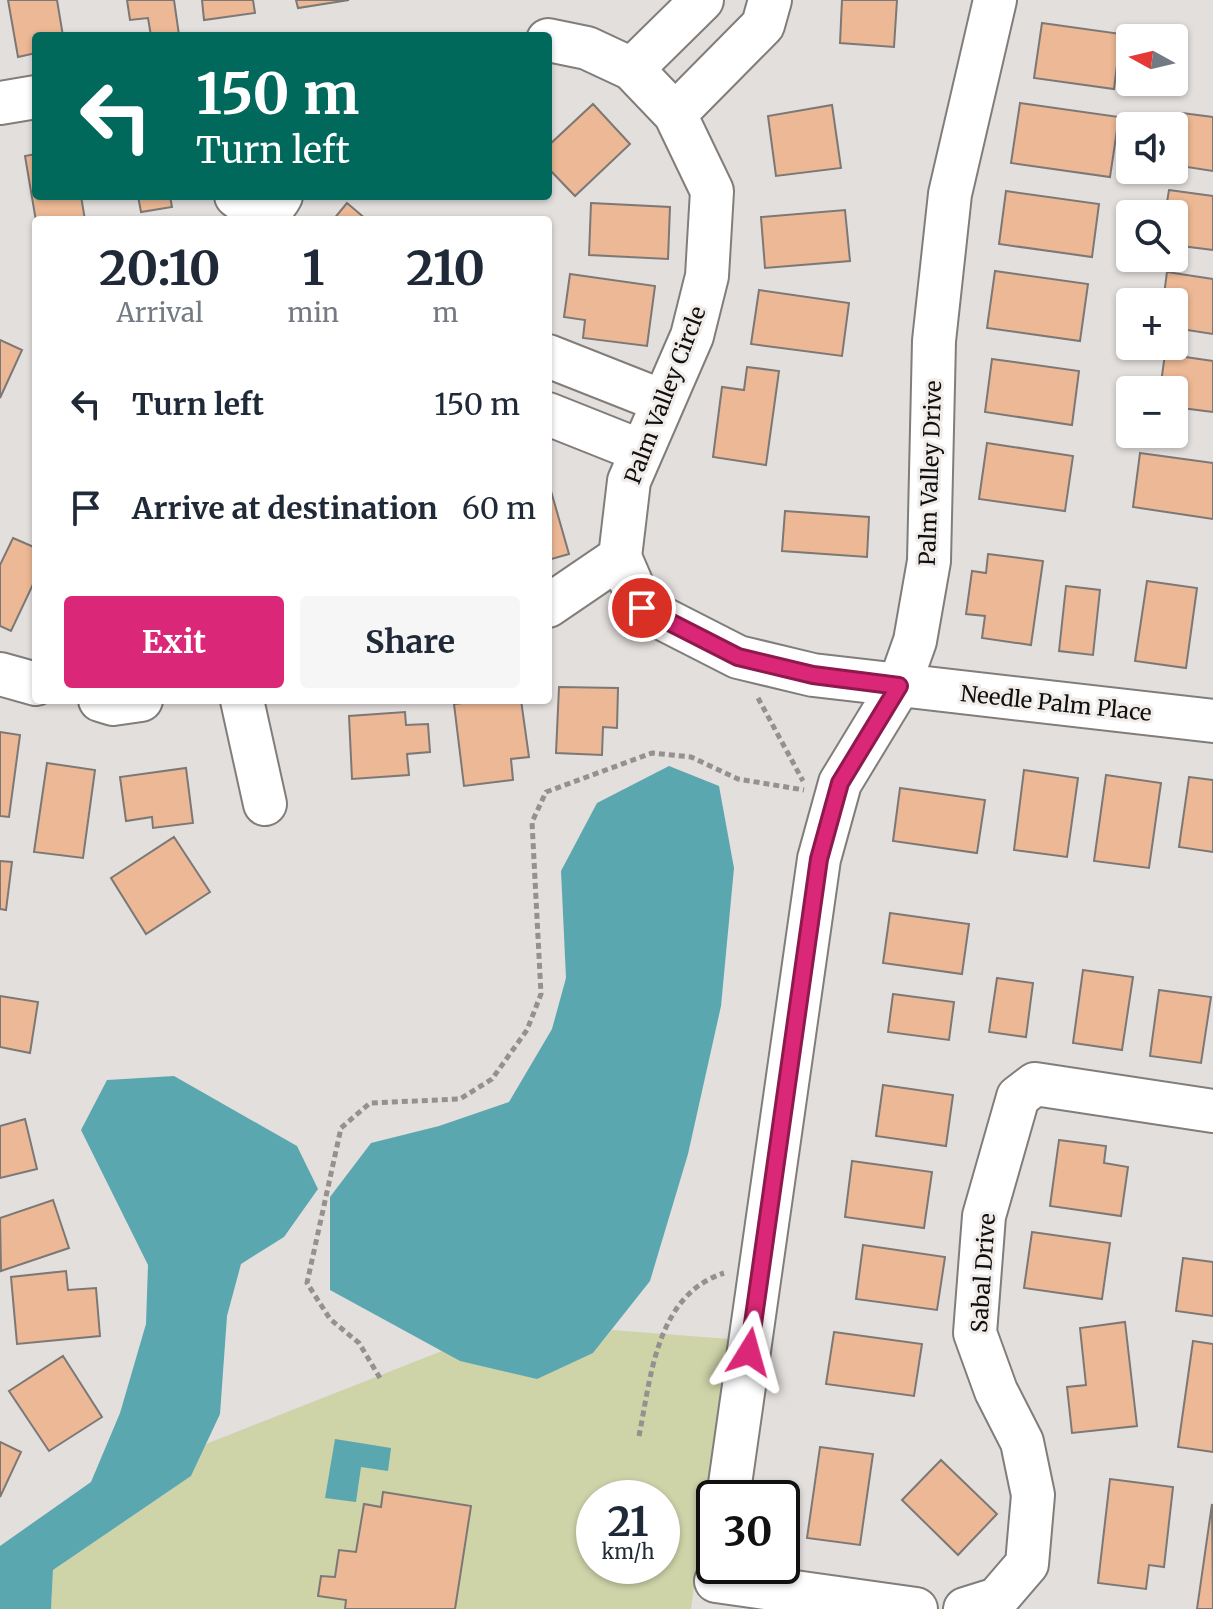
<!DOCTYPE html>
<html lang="en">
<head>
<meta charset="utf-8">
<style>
	body { margin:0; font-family:Merriweather,serif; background:#f6f6f7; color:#1f2937; height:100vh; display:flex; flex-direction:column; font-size:30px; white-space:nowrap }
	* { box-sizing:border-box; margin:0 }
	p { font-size:26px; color:#747a83 }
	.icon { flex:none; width:44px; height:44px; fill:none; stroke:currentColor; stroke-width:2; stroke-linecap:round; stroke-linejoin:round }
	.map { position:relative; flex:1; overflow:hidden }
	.drawer { position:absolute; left:32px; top:216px; width:520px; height:488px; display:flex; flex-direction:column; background:#fff; border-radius:8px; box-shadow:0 2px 6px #0004 }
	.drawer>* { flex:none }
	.banner { position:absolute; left:32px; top:32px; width:520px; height:168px; border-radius:8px; box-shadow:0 2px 6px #0004; background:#00695c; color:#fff; overflow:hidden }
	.needle { width:52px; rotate:278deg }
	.buttons { position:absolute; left:1116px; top:24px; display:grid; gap:16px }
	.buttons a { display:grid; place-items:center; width:72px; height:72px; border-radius:8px; background:#fff; box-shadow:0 2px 6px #0004; font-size:40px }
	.speed { position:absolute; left:576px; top:1480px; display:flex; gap:16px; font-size:40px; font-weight:700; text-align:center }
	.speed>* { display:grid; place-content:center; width:104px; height:104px; border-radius:50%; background:#fff; box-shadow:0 2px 6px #0004; line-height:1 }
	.speed small { font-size:20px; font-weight:400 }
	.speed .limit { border:4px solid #111; border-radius:12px; background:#fff; color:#111 }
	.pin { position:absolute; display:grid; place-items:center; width:68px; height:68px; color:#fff; margin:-34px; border:4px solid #fff; border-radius:50%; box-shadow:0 2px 8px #0007 }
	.me { position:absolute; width:88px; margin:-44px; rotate:8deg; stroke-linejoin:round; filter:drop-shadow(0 0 6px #0008) }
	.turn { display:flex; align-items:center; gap:28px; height:168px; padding:0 32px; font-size:36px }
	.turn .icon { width:104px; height:104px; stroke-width:2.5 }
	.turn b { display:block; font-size:56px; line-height:68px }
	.eta { display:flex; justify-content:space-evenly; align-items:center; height:136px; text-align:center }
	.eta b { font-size:48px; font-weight:700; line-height:56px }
	.button { display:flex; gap:16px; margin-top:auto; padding:16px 32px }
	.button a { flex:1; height:92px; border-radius:8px; background:#db2777; color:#fff; font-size:32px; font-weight:700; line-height:92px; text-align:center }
	.button a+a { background:#f6f6f7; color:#1f2937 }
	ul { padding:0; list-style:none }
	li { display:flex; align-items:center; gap:24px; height:104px; padding:0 32px }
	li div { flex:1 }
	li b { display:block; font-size:30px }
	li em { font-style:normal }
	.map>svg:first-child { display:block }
	.green { fill:#ced3a8; fill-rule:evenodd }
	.water { fill:#5ba7b0 }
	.building { fill:#ecb895; stroke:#7b7876; stroke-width:2 }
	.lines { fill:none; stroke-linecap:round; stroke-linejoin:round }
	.minor-casing { stroke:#807d7b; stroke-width:46 }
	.path { stroke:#949190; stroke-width:5; stroke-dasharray:6 4; stroke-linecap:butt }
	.minor { stroke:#fff; stroke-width:42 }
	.route-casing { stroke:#8e194d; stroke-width:20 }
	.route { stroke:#db2777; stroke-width:14 }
	.labels { text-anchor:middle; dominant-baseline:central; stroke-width:6; stroke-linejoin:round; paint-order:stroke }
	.street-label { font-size:22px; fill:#100f0e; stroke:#efecea }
</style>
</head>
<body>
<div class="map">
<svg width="1213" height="1609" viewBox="0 0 1213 1609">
	<rect width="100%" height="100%" fill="#e2dfdd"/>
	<!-- green -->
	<path class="green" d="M612,1330L729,1339L691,1609H51L53,1570L191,1476L206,1444L442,1351L460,1361L593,1353ZM594,1498H662V1566H594Z"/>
	<!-- water -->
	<path class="water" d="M669,766L719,786L734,868L721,1006L688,1154L650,1281L593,1353L537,1379L460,1361L330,1290V1197L371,1143L439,1126L509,1102L552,1029L566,978L561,871L597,803Z
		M174,1076L297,1146L318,1189L284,1237L241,1264L227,1316L220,1414L191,1476L53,1570L51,1609H0V1546L91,1482L120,1413L146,1324L148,1265L81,1130L107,1080Z
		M335,1439L391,1448L388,1471L361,1467L356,1502L325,1498Z"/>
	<!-- building -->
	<path class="building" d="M8,0H57L63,36H36V53L18,57Z
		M127,0H174L179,35L151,36L148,18L130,20Z
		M202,0H253L255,13L204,20Z
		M296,0H349L298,8Z
		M842,0H897L894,47L840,43Z
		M1042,23L1121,34L1114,89L1034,78Z
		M1020,103L1119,117L1110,177L1011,163Z
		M593,104L630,144L575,196L548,168V146Z
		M832,105L841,168L776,176L768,116Z
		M1182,113L1213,117V171L1174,165Z
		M36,154V196H81L85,220L36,221L25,156Z
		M1169,190L1213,196V250L1174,245V214H1165Z
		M1006,191L1099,204L1092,257L999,244Z
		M138,196H170L172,207L141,212Z
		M347,203L367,220H333Z
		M591,203L670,207L668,259L589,255Z
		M845,210L850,261L765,268L761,217Z
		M995,271L1088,284L1080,341L987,328Z
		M1167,272L1213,279V334L1174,328V302H1163Z
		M570,274L655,286L647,346L583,338L585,320L564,317Z
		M759,290L849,303L842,356L751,344Z
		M0,340L22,350L0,398Z
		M1165,354L1213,361V412L1174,407V390H1160Z
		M992,359L1079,371L1072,425L985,412Z
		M747,367L779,371L766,465L713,457L722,387L744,390Z
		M987,443L1073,456L1065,511L979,499Z
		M1140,453L1213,463V519L1133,507Z
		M551,491L569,554L548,560V492Z
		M785,511L869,517L867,557L782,551Z
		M13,538L36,548V578L11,631L0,626V565Z
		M988,554L1043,561L1031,645L982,638L985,616L966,614L972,571L986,573Z
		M1147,581L1197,588L1186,668L1135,661Z
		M1066,586L1100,590L1093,655L1059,651Z
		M559,687L618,688L617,728L603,727L602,755L556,753Z
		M487,700H521L529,757L511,759L513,780L464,786L454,704Z
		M405,712L406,725L428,724L430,752L407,754L409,775L352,779L349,716Z
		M0,732L20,735L9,817L0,816Z
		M47,763L95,770L83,858L34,852Z
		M186,768L193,823L153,828L152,817L126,821L120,777Z
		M1024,770L1078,778L1067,857L1014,850Z
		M1106,775L1161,783L1149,868L1094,861Z
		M1189,777L1213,780V852L1179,847Z
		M900,788L985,800L977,853L893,841Z
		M174,837L210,892L146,934L111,878Z
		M0,861L12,862L6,910L0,909Z
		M890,913L969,924L962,974L883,963Z
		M1083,970L1133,977L1122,1050L1073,1043Z
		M997,978L1033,983L1026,1037L989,1032Z
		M1159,990L1211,997L1201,1063L1150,1056Z
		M893,994L954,1002L949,1040L888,1032Z
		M0,996L38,1002L30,1053L0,1047Z
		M883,1085L953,1095L946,1146L876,1136Z
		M25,1119L37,1169L0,1178V1126Z
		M1059,1140L1106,1146L1104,1163L1128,1167L1121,1216L1050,1206Z
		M852,1161L932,1172L924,1228L845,1217Z
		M53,1200L69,1248L1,1271L0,1218Z
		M1032,1232L1110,1243L1102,1299L1024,1288Z
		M863,1245L945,1257L937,1310L856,1299Z
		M1183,1258L1213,1262V1316L1176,1311Z
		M66,1271L68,1290L96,1288L100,1336L17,1344L11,1277Z
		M1125,1322L1137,1426L1072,1433L1067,1387L1086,1385L1080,1328Z
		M834,1332L922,1344L914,1396L826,1384Z
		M1193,1341L1213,1344V1452L1178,1447Z
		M63,1356L102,1417L49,1451L9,1391Z
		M0,1442L21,1452L0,1497Z
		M820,1447L873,1454L860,1545L807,1538Z
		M941,1460L997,1514L958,1555L902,1500Z
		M1110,1479L1173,1487L1164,1567L1149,1565L1146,1589L1098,1583Z
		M383,1492L471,1506L455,1609H345L346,1600L318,1596L321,1576L335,1577L339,1550L356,1552L364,1504L381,1507Z
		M1212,1504L1213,1609H1197Z"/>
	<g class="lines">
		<!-- minor casing -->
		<g class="minor-casing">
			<path id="minor" d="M548,40L587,48L632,69L675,114L712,191L707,276L692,336L629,481L620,557L548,606
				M632,69L702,0
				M0,103L36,97
				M675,114L763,25L770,0
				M236,196L248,205L278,201L281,196
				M548,356L662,401
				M548,414L641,451
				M620,557L642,608L738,657L813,675L1213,721
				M0,674L36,684
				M100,700L113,704L141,700
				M242,700L265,804
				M728,1498L819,859L840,783L899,686L915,641L929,561L934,341L950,194L995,0
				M716,1581L916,1609
				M965,1609L997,1599L1027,1564L1033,1495L1022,1442L996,1391L975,1333L984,1216L1018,1097L1035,1084L1213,1111"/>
		</g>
		<!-- path -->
		<path class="path" d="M758,698L803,781
			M380,1378L359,1343L330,1319L307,1283L341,1128L370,1103L460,1099L492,1079L527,1030L541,994L532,822L546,792L652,753L691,757L738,779L804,790
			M639,1436C651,1377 656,1295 724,1273"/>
		<!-- minor -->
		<use href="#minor" class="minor"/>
	</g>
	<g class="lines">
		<!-- route casing -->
		<g class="route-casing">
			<path id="route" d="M642,608L738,657L813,675L899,686L840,783L819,859L749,1352"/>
		</g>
		<!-- route -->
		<use href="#route" class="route"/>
	</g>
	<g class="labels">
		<!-- street labels -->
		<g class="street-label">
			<text transform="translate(665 395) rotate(-69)">Palm Valley Circle</text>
			<text transform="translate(930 473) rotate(-88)">Palm Valley Drive</text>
			<text transform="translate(1056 703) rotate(6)">Needle Palm Place</text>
			<text transform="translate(983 1273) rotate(-86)">Sabal Drive</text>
		</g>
	</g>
</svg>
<div class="buttons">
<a><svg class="needle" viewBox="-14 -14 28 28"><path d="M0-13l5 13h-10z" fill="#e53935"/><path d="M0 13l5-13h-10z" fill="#747a83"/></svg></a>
<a><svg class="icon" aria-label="sound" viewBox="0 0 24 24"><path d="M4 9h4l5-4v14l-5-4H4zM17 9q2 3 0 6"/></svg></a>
<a><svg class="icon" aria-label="search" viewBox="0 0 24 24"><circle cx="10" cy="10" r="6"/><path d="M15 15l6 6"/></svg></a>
<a>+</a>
<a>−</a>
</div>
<div class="speed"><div>21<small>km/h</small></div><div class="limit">30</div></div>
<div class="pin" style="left:642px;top:608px;background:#d93025"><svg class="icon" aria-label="arrive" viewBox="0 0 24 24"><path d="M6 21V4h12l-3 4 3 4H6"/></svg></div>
<svg class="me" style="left:749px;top:1352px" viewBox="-20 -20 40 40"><path d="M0-17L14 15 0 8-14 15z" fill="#db2777" stroke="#fff" stroke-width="4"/></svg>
<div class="banner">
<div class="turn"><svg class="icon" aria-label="left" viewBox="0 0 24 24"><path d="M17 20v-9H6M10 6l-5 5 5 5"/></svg><div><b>150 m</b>Turn left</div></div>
</div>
<section class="drawer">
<div class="eta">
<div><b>20:10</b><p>Arrival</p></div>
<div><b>1</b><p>min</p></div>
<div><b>210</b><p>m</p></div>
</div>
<ul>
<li><svg class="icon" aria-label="left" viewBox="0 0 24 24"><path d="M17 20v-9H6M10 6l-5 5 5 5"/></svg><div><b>Turn left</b></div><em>150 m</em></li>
<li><svg class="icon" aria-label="arrive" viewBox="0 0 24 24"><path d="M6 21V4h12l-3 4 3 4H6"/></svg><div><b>Arrive at destination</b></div><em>60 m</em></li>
</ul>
<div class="button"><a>Exit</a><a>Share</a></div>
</section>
</div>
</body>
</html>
